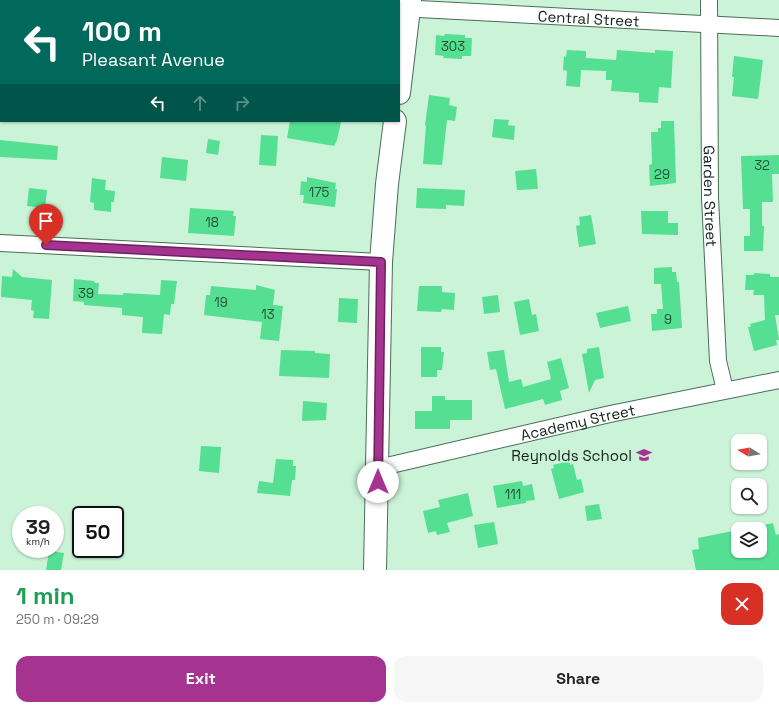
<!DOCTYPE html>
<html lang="en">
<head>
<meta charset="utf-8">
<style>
	body { margin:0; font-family:"Space Grotesk",sans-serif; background:#f6f6f6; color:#202124; height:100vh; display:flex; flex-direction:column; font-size:15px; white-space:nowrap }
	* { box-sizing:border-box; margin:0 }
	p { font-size:13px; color:#757577 }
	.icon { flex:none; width:22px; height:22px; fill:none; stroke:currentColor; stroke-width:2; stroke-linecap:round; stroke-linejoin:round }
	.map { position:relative; height:570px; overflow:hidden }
	.side { display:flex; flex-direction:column; background:#fff; flex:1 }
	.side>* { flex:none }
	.guide { position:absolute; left:0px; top:0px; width:400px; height:122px; box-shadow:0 1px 3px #0004; background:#00695c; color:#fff; overflow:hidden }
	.needle { width:26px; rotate:281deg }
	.tools { position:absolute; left:731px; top:434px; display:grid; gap:8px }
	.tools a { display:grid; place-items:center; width:36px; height:36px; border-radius:8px; background:#fff; box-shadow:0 1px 3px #0004; font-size:20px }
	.speed { position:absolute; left:12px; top:506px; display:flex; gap:8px; font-size:20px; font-weight:700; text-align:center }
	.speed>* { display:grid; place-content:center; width:52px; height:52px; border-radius:50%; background:#fff; box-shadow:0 1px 3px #0004; line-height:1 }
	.speed small { font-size:10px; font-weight:400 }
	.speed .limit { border:2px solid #111; border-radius:6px; background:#fff; color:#111 }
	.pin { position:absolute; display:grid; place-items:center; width:34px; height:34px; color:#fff; margin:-41px -17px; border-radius:50% 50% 50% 0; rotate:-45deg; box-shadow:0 0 4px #0007 }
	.pin .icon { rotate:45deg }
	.me { position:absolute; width:44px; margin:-22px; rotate:0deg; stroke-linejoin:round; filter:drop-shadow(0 0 3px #0008) }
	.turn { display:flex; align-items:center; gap:14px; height:84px; padding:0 16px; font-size:18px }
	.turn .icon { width:52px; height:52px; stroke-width:2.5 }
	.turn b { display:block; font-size:28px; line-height:34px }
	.lanes { display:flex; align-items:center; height:38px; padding:0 16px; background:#0003; justify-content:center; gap:20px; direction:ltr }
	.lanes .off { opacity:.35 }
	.round { display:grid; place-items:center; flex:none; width:42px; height:42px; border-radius:12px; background:#f6f6f6 }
	.summary { display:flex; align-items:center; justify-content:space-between; height:68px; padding:0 16px }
	h1 { font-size:24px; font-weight:700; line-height:30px; color:#1e9e55 }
	.cta { display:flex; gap:8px; margin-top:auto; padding:8px 16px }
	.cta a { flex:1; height:46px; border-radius:12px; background:#a53491; color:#fff; font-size:16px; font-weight:700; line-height:46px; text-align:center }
	.cta a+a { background:#f6f6f6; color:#202124 }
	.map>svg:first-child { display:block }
	.building { fill:#54df92 }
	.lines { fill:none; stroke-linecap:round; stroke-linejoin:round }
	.street-casing { stroke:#496d56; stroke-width:18 }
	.secondary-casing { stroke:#496d56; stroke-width:24 }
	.street { stroke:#fff; stroke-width:16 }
	.secondary { stroke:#fff; stroke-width:22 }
	.route-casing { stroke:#6b225e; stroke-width:10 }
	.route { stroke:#a53491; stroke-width:7 }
	.labels { text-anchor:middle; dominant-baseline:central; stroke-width:3.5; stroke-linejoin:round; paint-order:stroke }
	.number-label { font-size:13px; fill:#225036 }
	.street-label { font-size:15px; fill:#122118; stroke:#cbf3d8 }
	.poi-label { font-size:15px; fill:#122118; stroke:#cbf3d8; text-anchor:end }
</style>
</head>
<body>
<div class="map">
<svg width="779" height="570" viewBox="0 0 779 570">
	<rect width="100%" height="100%" fill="#cbf3d8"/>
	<!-- building -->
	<path class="building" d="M445,34L465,35V38H472L471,56H462V59L443,58L444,56L435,55L436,35L444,36Z
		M567,50L586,51V58L616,60L617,50L655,53V50L673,51L671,88L659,87L658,103L639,102V93L611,91L612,80H606V71L581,70L580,87L566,86L567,71L563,70L564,56L566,57Z
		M734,56L763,60L758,99L732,96L734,77H732Z
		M429,95L450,98L449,105L457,107L455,121L447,120L442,165L423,164L426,126L425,125Z
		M494,119L509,120L508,125L515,126L514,140L492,137Z
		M290,121L341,122L337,140L334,146L287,138Z
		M661,121H674L676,183L650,186L649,165L652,164L651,132H658V128H661Z
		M261,135L278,136L276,166L259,165Z
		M208,139L220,141L218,155L206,153Z
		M0,140L58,146L57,160L0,157Z
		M779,155V174H772L773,202H762V226H764L763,251H744V236H750V209H743L741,156Z
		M162,157L188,160L186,181L160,178Z
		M536,169L538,189L517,190L515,171Z
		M307,177L336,183L335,189H337L335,207L303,203L304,195H300L301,181L307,182Z
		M92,178L106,180L105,190L115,191L114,202H111V212L94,210V203L90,202Z
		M29,188L47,190L45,208L27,206Z
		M417,188L465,190L464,206L446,205V209L416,208Z
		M190,208L234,211L233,216H236L234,236L188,233Z
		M641,211H668V223H678V235L642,234Z
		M591,215L596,244L579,247L576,226L580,225L579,217Z
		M672,267V272H676L677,282H679L682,328L652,331L651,314H657V309H663L661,284H654V268Z
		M13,269L22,277L52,280L49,319L33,318L34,311L31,310L32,300L1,297L2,276L12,277Z
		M754,273L770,274V277H779V315H775L779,340H776L777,345L754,351L748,327H751L750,324L765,320L764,295H753L754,290H745L746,275H754Z
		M74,279L94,281L95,283H99L98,294L122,295L124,293L160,295L161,280L177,281L174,304H171L170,315L164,314L162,334L142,333L143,317L122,315V308L84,305V302L73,301Z
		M256,285L275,290L273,305L283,306L279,341L260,339L262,322L204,315L206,295H210L211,286L256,290Z
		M419,286H442V292L455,293L454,310L442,309L441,312L417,311Z
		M498,295L500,312L484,314L482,297Z
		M339,298L358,299L357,323L338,322Z
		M529,299L532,315L536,314L539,331L520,335L514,302Z
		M628,306L631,321L600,328L596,313Z
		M421,347H441V352H444L442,370H437V377H421Z
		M599,347L604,378L595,380L589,393L582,354L587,353V349Z
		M281,350L315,351V353L330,354L329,378L279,376Z
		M504,350L509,382L521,379L523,387L551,379L547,362L561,358L569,388L560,391L562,400L545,405L543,399L505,409L496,369L490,370L487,352Z
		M432,396H445V400H472V420H450V429H415V411H432Z
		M303,401L327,403L326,420L302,421Z
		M201,446L221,447L219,473L199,471Z
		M276,459L293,460V466H296L295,480H292L290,496L257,493L259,481L273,483Z
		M569,461L570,465L573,464L577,480L581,479L584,492L559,499L551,469L554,468L553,465Z
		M522,481L523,486L532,484L535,500L526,501V503L497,508L493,486Z
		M468,493L473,516L447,523L450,532L437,535L436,531L428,533L423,511L440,507L438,500Z
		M599,504L602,519L587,521L585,506Z
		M494,522L498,544L478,548L474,525Z
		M773,523L776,535L779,534V570H696L692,550L699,549L698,538L738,530V551H760V529H742Z
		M49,551L64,553L61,570H46Z"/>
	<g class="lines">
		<!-- street casing -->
		<g class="street-casing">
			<g id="street">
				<path id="s1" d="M709,0L710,198L718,361L725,390"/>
				<path d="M55,1V0"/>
				<path d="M231,1V0"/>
				<path id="s2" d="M399,8L779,28"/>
				<path d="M0,243L381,262"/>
				<path id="s3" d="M378,468L610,414L779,380"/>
			</g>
		</g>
		<!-- secondary casing -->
		<g class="secondary-casing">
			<path id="secondary" d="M399,93L410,0
				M375,570L381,262L387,184L395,121"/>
		</g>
		<!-- street -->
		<use href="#street" class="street"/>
		<!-- secondary -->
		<use href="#secondary" class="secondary"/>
	</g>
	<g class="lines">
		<!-- route casing -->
		<g class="route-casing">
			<path id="route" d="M46,245L381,262L378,482"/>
		</g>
		<!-- route -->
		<use href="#route" class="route"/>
	</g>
	<!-- icons -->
	<defs>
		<g id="school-bare" transform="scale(1.2)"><path d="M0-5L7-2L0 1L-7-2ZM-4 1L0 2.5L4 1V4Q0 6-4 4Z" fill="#a53491" stroke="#cbf3d8" stroke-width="2.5" paint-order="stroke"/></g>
	</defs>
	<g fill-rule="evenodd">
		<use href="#school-bare" x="644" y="455"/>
	</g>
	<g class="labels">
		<!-- number labels -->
		<g class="number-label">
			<text x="453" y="46">303</text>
			<text x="762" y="165">32</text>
			<text x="662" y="174">29</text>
			<text x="319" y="192">175</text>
			<text x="212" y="222">18</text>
			<text x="86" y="293">39</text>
			<text x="221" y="302">19</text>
			<text x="268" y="314">13</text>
			<text x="668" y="319">9</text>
			<text x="513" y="494">111</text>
		</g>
		<!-- street labels -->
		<g class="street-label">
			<text stroke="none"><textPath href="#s2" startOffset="190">Central Street</textPath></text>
			<text stroke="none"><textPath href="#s1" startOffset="196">Garden Street</textPath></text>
			<text stroke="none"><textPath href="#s3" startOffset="205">Academy Street</textPath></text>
		</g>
		<!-- poi labels -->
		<g class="poi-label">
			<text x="632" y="455">Reynolds School</text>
		</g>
	</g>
</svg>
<div class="tools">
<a><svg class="needle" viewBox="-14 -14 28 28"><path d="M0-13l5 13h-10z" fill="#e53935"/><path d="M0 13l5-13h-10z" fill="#757577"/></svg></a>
<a><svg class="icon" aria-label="search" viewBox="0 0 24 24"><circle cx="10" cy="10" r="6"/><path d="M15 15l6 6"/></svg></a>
<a><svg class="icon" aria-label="layers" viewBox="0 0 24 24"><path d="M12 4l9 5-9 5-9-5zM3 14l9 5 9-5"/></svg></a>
</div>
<div class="speed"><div>39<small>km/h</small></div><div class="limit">50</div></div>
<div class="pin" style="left:46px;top:245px;background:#d93025"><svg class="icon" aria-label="arrive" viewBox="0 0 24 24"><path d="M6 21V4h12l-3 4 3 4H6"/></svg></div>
<svg class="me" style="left:378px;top:482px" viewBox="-20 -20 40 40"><circle r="19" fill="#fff"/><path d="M0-13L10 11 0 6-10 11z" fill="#a53491"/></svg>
<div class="guide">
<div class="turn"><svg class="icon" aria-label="left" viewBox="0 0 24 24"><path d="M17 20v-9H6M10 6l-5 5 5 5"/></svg><div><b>100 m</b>Pleasant Avenue</div></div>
<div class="lanes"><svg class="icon" aria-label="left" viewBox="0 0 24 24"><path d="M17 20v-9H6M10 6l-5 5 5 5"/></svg><svg class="icon off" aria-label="ahead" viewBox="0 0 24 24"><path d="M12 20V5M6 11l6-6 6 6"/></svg><svg class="icon off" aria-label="right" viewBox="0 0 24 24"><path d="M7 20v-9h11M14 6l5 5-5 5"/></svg></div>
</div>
</div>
<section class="side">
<div class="summary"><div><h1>1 min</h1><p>250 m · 09:29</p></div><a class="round" style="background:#d93025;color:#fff"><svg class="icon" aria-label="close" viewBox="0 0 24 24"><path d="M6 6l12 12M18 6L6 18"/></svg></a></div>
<div class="cta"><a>Exit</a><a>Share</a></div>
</section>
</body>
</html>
